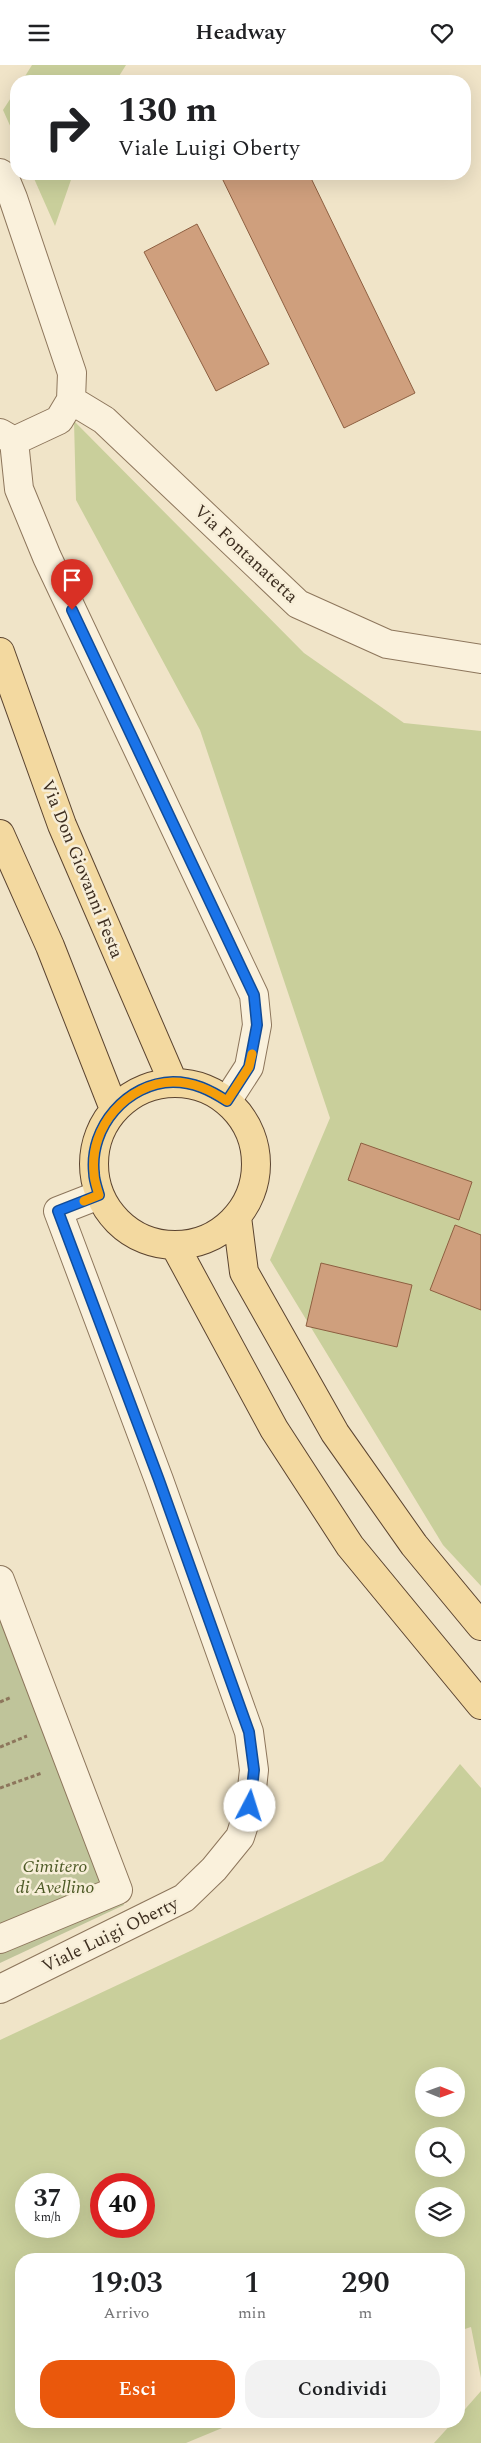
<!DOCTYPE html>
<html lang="it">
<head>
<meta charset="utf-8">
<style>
	body { margin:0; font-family:Spectral,serif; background:#f2f2f2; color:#202124; height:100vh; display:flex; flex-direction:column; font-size:19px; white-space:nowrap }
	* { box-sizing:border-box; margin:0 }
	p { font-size:16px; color:#757577 }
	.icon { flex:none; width:28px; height:28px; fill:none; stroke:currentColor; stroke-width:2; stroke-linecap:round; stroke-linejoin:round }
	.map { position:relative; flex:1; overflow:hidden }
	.drawer { position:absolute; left:15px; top:2188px; width:450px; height:175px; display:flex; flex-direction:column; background:#fff; border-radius:20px; box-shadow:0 5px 20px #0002 }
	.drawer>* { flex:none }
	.top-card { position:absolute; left:10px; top:10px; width:461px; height:105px; border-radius:20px; box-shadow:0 5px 20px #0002; background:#fff; color:#202124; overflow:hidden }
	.needle { width:32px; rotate:91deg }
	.buttons { position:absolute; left:415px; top:2002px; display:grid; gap:10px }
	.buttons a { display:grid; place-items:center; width:50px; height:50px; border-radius:50%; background:#fff; box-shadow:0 5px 20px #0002; font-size:25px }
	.speed { position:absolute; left:15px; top:2108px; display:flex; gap:10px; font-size:25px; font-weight:700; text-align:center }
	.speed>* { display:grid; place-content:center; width:65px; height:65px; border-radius:50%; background:#fff; box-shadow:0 5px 20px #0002; line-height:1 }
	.speed small { font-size:12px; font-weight:400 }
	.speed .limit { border:8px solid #d22; background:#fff; color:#111 }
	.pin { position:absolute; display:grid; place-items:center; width:42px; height:42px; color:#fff; margin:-51px -21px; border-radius:50% 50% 50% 0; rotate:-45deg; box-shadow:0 0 5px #0007 }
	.pin .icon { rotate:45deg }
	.me { position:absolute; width:55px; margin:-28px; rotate:5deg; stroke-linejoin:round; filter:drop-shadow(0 0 4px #0008) }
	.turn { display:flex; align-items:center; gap:18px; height:105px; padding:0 25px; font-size:22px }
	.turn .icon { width:65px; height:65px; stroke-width:2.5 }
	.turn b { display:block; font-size:35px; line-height:42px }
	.eta { display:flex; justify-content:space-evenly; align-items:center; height:85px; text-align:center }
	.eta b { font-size:30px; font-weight:600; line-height:35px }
	.primary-button { display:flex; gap:10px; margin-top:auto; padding:10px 25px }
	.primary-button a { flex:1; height:58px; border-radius:20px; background:#ea580c; color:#fff; font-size:20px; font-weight:600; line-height:58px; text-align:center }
	.primary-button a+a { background:#f2f2f2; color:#202124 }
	header { display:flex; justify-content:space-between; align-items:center; height:65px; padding:0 25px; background:#fff; font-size:22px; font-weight:600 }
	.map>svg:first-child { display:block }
	.green { fill:#c9cf9b; fill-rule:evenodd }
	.cemetery { fill:#bfc49a }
	.building { fill:#cf9f7d; stroke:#8d5f41 }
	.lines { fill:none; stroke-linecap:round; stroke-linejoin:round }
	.minor-casing { stroke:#8d765c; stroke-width:30 }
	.major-casing { stroke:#5b4430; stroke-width:30 }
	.path { stroke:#8d765c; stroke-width:3; stroke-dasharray:4 2.5; stroke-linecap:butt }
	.minor { stroke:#faf1dc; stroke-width:28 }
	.major { stroke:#f3d9a0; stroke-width:28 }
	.route-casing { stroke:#114b97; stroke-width:12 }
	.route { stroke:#1a73e8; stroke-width:9 }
	.slow { stroke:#f59e0b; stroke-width:9 }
	.labels { text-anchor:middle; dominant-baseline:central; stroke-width:5; stroke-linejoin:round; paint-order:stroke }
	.street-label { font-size:18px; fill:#3d2e20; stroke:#f7eed8 }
	.park-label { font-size:18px; font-style:italic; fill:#4d5a26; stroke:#f7eed8 }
</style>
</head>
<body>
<header><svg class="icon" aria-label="menu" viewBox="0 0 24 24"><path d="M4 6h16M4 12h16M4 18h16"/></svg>Headway<svg class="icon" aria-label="heart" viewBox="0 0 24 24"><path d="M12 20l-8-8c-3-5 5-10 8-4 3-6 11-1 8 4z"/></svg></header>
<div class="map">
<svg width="481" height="2378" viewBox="0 0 481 2378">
	<rect width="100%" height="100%" fill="#f0e4c8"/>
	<!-- green -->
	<path class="green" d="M32,0H126L116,16H22Z
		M16,25V74L3,45Z
		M32,109H73L55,161Z
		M74,356L304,588L404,658L481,666V1521L443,1480L270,1195L330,1053L200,665L76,435Z
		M460,1699L481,1723V2313L471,2262L459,2266V2194H21V2356H239L186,2378H0V1975L383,1796ZM456,2011V2044H424V2011ZM456,2071V2104H424V2071ZM26,2119H69V2161H26ZM101,2119H144V2161H101ZM456,2131V2164H424V2131Z
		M481,2326V2378H434L454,2356H459V2351Z"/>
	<!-- cemetery -->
	<path class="cemetery" d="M0,1504L124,1840L0,1898Z"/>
	<!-- building -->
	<path class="building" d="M220,109H309L415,328L344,363Z
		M197,159L269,299L216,326L144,187Z
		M361,1078L472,1117L459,1155L348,1115Z
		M455,1160L481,1170V1245L430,1225Z
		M321,1198L412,1220L397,1282L306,1261Z"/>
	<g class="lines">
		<!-- minor casing -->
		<g class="minor-casing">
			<path id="minor" d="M0,108L4,111L13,133L72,308L71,335L59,355L14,376L0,368
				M71,335L104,355L298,539L387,579L481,594
				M14,376L19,424L47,492L254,930L257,960L249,1002L227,1036
				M0,1515L118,1825L0,1874
				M0,1924L184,1833L214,1804L240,1772L250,1741L254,1705L249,1667L159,1415L58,1146L99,1130"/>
		</g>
		<!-- major casing -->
		<g class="major-casing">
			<path id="major" d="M0,587L62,760L173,1017
				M0,769L50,881L114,1044
				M94 1099a81 81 0 1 1 162 0a81 81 0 1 1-162 0Z
				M237,1152L244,1207L335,1368L414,1480L481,1561
				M175,1181L274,1364L350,1481L481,1640"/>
		</g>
		<!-- path -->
		<path class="path" d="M0,1637L12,1632
			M0,1682L27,1671
			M0,1723L42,1708"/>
		<!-- minor -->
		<use href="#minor" class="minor"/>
		<!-- major -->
		<use href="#major" class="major"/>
	</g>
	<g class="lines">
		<!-- route casing -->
		<g class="route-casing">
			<path id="route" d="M72,545L254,930L257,960L249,1002L227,1036C210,1025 194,1017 173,1017C127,1018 89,1062 94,1108C94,1115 97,1123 99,1130L58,1146L159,1415L249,1667L254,1705L250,1741"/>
		</g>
		<!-- route -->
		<use href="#route" class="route"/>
		<!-- slow -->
		<path class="slow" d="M84,1136L99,1130C97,1123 94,1115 94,1108C89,1062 127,1018 173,1017C194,1017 210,1025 227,1036L249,1002L252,989"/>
	</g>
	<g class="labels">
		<!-- street labels -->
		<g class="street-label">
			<text transform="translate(246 489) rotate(43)">Via Fontanatetta</text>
			<text transform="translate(82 804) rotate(68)">Via Don Giovanni Festa</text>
			<text transform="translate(110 1870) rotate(-26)">Viale Luigi Oberty</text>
		</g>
		<!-- park labels -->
		<g class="park-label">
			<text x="55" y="1801">Cimitero<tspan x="55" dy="21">di Avellino</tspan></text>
		</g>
	</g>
</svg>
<div class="buttons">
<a><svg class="needle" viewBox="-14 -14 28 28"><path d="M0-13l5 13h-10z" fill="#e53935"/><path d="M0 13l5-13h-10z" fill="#757577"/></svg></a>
<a><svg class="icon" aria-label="search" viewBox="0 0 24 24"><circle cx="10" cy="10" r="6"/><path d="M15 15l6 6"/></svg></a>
<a><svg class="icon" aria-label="layers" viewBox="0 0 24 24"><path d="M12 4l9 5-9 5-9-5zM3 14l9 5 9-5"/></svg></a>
</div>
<div class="speed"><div>37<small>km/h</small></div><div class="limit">40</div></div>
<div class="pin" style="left:72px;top:545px;background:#d93025"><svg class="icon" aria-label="arrive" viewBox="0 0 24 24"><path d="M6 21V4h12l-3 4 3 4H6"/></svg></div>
<svg class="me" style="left:250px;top:1741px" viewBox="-20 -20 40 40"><circle r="19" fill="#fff"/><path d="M0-13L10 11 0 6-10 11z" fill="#1a73e8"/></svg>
<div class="top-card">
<div class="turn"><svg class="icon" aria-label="right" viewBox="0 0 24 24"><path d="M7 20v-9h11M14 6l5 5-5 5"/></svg><div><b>130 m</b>Viale Luigi Oberty</div></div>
</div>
<section class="drawer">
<div class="eta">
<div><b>19:03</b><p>Arrivo</p></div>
<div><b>1</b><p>min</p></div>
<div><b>290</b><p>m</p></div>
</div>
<div class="primary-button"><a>Esci</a><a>Condividi</a></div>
</section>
</div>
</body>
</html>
